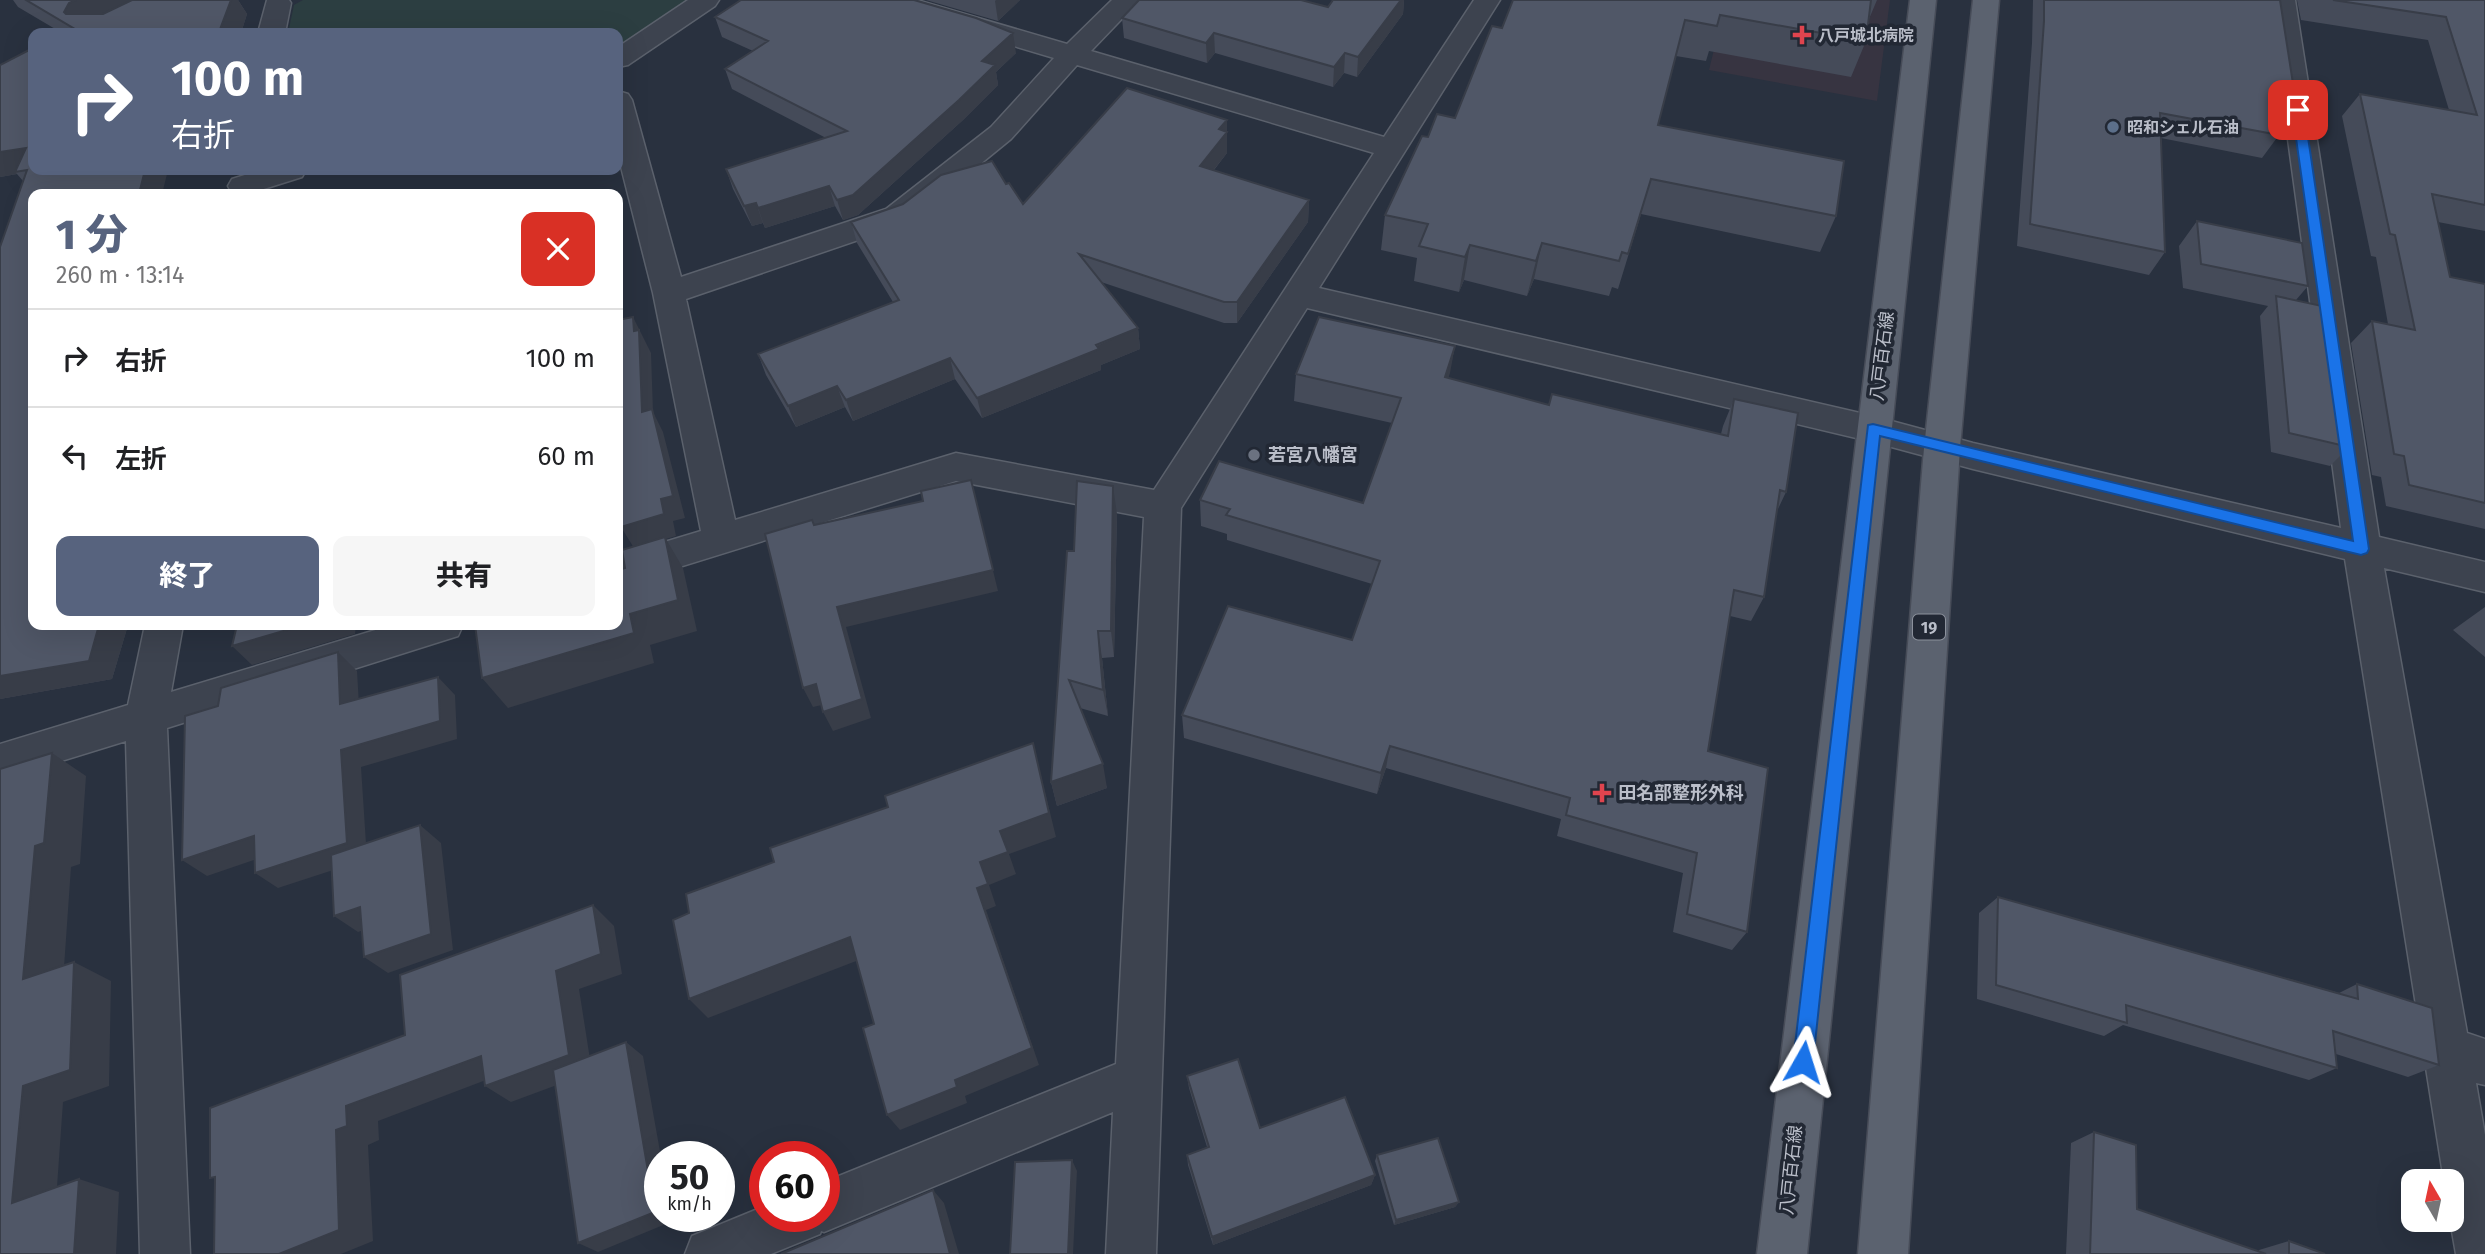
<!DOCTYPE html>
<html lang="ja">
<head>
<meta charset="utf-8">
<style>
	body { margin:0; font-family:"Fira Sans","Noto Sans JP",sans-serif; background:#f6f6f6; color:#202124; height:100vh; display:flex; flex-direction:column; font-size:26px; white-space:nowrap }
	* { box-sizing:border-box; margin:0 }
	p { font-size:23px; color:#757577 }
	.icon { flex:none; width:38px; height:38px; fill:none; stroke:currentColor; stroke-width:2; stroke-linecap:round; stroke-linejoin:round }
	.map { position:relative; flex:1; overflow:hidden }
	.panel { position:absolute; left:28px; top:189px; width:595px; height:441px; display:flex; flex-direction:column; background:#fff; border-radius:14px; box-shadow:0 7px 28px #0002 }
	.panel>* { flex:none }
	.banner { position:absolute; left:28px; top:28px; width:595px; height:147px; border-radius:14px; box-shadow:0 7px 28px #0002; background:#57637e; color:#fff; overflow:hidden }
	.needle { width:46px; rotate:351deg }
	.buttons { position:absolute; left:2401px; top:1169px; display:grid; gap:14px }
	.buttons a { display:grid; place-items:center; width:63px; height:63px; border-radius:14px; background:#fff; box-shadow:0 7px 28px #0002; font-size:35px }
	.speed { position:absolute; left:644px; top:1141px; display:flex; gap:14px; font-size:35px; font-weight:700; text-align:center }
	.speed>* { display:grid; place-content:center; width:91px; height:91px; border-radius:50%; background:#fff; box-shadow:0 7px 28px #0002; line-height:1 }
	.speed small { font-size:18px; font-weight:400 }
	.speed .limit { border:10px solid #d22; background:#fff; color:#111 }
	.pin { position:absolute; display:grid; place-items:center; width:60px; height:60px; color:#fff; margin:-30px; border-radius:14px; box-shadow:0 4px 10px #0006 }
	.me { position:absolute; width:77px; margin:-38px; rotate:6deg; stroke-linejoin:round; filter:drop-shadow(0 0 5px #0008) }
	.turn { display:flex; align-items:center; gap:24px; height:147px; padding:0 28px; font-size:32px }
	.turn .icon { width:91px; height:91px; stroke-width:2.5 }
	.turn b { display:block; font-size:49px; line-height:60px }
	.round { display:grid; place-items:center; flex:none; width:74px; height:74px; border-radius:14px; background:#f6f6f6 }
	.headline { display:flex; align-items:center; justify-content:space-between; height:119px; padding:0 28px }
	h1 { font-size:42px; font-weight:800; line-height:52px; color:#57637e }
	.button { display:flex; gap:14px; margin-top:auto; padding:14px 28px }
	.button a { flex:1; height:80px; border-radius:14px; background:#57637e; color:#fff; font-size:28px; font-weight:800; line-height:80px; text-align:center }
	.button a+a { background:#f6f6f6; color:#202124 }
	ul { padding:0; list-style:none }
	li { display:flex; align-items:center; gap:21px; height:98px; padding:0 28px; border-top:2px solid #e0e0e0 }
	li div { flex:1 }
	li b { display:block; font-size:26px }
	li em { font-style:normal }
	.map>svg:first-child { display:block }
	.medical { fill:#373441 }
	.green { fill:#2c3e41 }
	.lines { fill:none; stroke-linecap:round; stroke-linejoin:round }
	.minor-casing { stroke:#5b616c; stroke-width:3 }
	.primary-casing { stroke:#474c58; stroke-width:3 }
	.minor { fill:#3d434f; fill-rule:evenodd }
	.primary { fill:#5b626f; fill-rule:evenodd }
	.wall { fill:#454b59 }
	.shaded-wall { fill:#383d48 }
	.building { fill:#505767; stroke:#383d48; stroke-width:2 }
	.route { fill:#1a73e8; stroke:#114b97; stroke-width:2 }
	.health-dot { fill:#e0444e; stroke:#222834; stroke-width:2.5 }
	.service-dot { fill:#5c6f8a; stroke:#222834; stroke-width:2.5 }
	.worship-dot { fill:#6b7280; stroke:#222834; stroke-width:2.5 }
	.labels { text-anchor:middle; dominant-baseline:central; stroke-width:7; stroke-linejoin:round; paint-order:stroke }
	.far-poi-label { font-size:16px; font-weight:bold; fill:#babec9; stroke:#222834; text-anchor:start }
	.shield { fill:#222834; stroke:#8c919c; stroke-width:2 }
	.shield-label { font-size:16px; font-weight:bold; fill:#babec9 }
	.street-label { font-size:18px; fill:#babec9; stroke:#222834 }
	.poi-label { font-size:18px; font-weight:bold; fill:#babec9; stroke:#222834; text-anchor:start }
</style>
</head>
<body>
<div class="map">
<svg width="2485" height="1254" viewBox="0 0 2485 1254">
	<rect width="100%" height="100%" fill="#29313f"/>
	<!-- medical -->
	<path class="medical" d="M1726,0H1890L1877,101L1709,70Z"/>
	<!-- green -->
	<path class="green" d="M303,0H691L618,49V33H288L294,5Z"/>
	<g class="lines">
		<!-- minor casing -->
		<g class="minor-casing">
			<path id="minor" d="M267,0H289L291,3L285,33H258Z
				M688,0H719L715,6L628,65L618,67V47Z
				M876,0H917L1067,44L1112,0H1140L1091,51L1384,137L1474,0H1500L1319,288L1873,416L1973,443L2341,528L2269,0H2295L2379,537L2485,562V592L2384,568L2467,1033L2485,1039V1085L2476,1083L2485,1135V1254H2456L2450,1220L2452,1181H2444L2345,559L1973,469L1873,442L1307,308L1181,508L1156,1254H1106L1113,1112L824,1232L821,1231L820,1234L771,1254H685L692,1236L765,1206V1216H824V1182L1116,1064L1144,517L956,481L618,586V556L701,531L653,293L618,155V91L628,94L632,100L681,277L886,209L991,127L1054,58L880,6ZM1077,65L1374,153L1154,490L956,453L735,520L686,299L908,223L1011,139Z
				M261,170H306L302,177L248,194L232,193L228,186L232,179Z
				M145,625H183L171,692L392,625H463L458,636L167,728L190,1254H140L126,741L0,780V744L128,705Z"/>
		</g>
		<!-- primary casing -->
		<g class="primary-casing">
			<path id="primary" d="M1910,0H1936L1807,1254H1757Z
				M1973,0H1999L1960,448L1908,1254H1858L1924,448Z"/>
		</g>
		<!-- minor -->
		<use href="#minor" class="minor"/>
		<!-- primary -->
		<use href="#primary" class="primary"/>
	</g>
	<!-- wall -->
	<path class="wall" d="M13,0H238L247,14L241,33H62L18,7Z
		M926,0H1020L998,21Z
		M1333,0H1404L1403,14L1357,77L1344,73L1333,87L1215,53L1207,63L1124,38L1122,18L1328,7Z
		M1513,0H1877L1869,19L1866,41L1851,77L1709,51L1706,61L1676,56L1658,125L1836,216L1820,252L1641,214L1618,289L1612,287L1609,296L1534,279L1527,296L1464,280L1459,292L1414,281L1417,258L1381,250L1385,215L1428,137L1455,118L1502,28Z
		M2033,0H2280L2294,90L2278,113H2276L2279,135L2262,158L2161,138L2165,252L2149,275L2017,246L2032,43Z
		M2297,0H2485V231L2438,222L2450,277L2485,284V529L2386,506L2381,477L2372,475L2351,343L2372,321L2388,324L2376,257L2371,256L2342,116L2360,94L2449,110L2428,40L2301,20Z
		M715,17L1016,53L996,72L998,85L963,120L858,215L843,220L835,206L765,228L763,223L752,226L733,189L726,169L826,138L732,89L725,69L753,51L722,37Z
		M33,48V625H128L112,679L0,699V247L23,181L17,174L0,177V65Z
		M1227,120V153L1214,170L1309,200L1308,222L1237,323H1224L1101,282L1138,328L1140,349L1101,365V370L982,418L955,379L853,421L845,407L796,427L766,375L758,354L893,302L857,243L851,222L1006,184L1023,204Z
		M2197,221L2308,286L2296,300L2349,447L2330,466L2271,452L2260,316L2268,306L2183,288L2179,246Z
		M1455,346L1448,378L1549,405L1721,434L1723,426L1734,399L1786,492L1777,511L1764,597L1751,621L1730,616L1708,751L1747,932L1732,950L1673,932L1683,873L1557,836L1561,819L1386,768L1377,794L1184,738L1182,715L1352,640L1372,584L1227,540V534L1201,526L1200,500L1363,503L1392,423L1294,401L1296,374Z
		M1117,514L1114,657L1102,658L1108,716L1080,708L1107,788L1057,806L1051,782L1074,551Z
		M2485,607V657L2453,630Z
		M1998,897L2339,993L2357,984L2439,1065L2408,1077L2336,1054L2337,1068L2309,1080L2123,1025L2104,1036L1977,999L1979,913Z
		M1187,1076L1260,1128L1375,1175L1371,1185L1213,1245L1188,1165L1187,1155L1207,1147L1189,1088Z
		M2094,1132L2137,1209L2259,1252V1250L2289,1241L2325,1254H2066L2071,1143Z
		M1377,1155L1459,1202L1455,1207L1394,1225L1375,1161Z"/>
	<!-- shaded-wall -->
	<path class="shaded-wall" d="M76,0H137L80,33L64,12L69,3Z
		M231,0H238L247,14L241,33H219Z
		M996,0H1020L998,21L995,1Z
		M1401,0H1404L1403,14L1357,77L1358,57Z
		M1013,33L1016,53L996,72L998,85L963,120L858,215L843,220L837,200L982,61Z
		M1214,33L1215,53L1207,63L1206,43Z
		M1345,53L1344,73L1333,87L1334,67Z
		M1227,120V153L1200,187V166L1219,129Z
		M26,148L27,170L15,172L17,174L0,177V152Z
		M145,170H168L162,194H139Z
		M829,186L835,206L765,228L758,208Z
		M1309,200L1308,222L1237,323V302Z
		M756,203L763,223L752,226L744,206Z
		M1542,243L1534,279L1527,296L1536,261Z
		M1470,245L1464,280L1459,292L1465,257Z
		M633,317L651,353L653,412L663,432L685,518L673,521L676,536L666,539L683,568L697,631L650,645L654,663L508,708L482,678L630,614L634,548L621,527L642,412Z
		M1138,328L1140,349L1101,365V370L982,418L977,398Z
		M1455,346L1450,373L1440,404L1445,377Z
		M950,358L955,379L853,421L846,400Z
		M837,386L845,407L796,427L788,406Z
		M971,480L998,591L846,627L871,718L833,731L823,712L837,607Z
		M1113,486L1117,514L1114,657L1111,631Z
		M99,625H128L112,679L0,699V676Z
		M304,625H356L355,634L252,665L232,646Z
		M1098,631L1102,658L1108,716L1103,690Z
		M338,652L357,671L360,722L340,704Z
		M438,677L455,695L457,739L361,767L367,859L278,888L255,873L341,750Z
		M816,684L826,704L813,707L803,688Z
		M1033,743L1056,837L1009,854L1016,874L989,885L996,906L986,910L1039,1065L965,1096L967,1103L900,1130L887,1115L955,1080L980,862L1000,831Z
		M1390,746L1386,768L1377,794L1381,773Z
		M52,753L86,776L80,864L71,867L62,996L23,979L35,846Z
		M1103,764L1107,788L1057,806L1051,782Z
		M420,825L441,843L453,950L388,973L364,957Z
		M254,836L277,852L207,876L182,860Z
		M593,905L614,926L622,974L579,989L592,1072L511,1102L485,1086L556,971Z
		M360,907L384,923L358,932L334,916Z
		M850,937L864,958L708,1018L689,999Z
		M74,962L111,981L109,1086L63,1102L55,1215L12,1203L23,1086Z
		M626,1042L643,1056L661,1157H660V1216H672L673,1221L598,1252L578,1243Z
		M481,1056L507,1072L378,1121L379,1140L368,1145L373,1241L341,1254H279L346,1106Z
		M1072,1160L1077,1171L1073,1254H1068Z
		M1375,1175L1371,1185L1213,1245L1212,1237Z
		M79,1179L119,1192L116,1254H74Z
		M933,1190L944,1203L959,1254H950Z
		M1459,1202L1455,1207L1394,1225L1396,1220Z"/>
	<!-- building -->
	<path class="building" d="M26,0H76L69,3L64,12L66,14H103L132,0H231L219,32L210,33H62L73,28Z
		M741,0H914L976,18L1013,33L982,61L995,65L959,100L853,195L837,200L829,186L758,208L756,203L744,206L726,169L847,131L725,69L768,41L715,17Z
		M1139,0H1301L1328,7L1333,0H1401L1358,57L1345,53L1334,67L1214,33L1206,43L1122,18Z
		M1513,0H1871L1866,41L1720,15L1717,26L1685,20L1658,125L1844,161L1836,216L1651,179L1628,254L1622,252L1619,261L1542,243L1536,261L1470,245L1465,257L1419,246L1428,224L1385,215L1422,136L1428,137L1437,114L1455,118L1492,26L1502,28Z
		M2044,0H2280L2294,90L2273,86L2279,135L2160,113L2165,252L2030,224L2044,21Z
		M2333,0H2485V205L2432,194L2450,277L2485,284V503L2409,485L2404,456L2394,454L2372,321L2415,330L2395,235L2390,234L2360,94L2477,115L2446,17Z
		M33,48V170H145L139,194H33V625H99L89,661L0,676V247L27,170L15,172L26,148L0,152V65Z
		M1127,88L1227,120L1219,129L1227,132L1200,166L1309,200L1237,302H1224L1079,254L1138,328L1096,345L1099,349L977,398L950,358L846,400L837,386L788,406L758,354L899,300L851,222L903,204L941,175L992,161L1006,184L1009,183L1023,204Z
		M2197,221L2302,243L2308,286L2201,264Z
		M2276,296L2322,306L2323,313L2329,314L2349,447L2289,433Z
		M633,317L634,331L639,330L642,412L652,409L673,496L661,499L664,514L621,527L618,511V320Z
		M1319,317L1455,346L1445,377L1549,405L1552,394L1728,436L1734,399L1798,413L1786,492L1780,490L1764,597L1734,590L1708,751L1768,768L1747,932L1687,914L1697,853L1566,815L1570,798L1390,746L1381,773L1182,715L1228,606L1352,640L1380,561L1226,515L1230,509L1200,500L1219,461L1363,503L1401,398L1296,374Z
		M971,480L993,570L837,607L862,699L823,712L816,684L803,688L765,534L812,520L814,525L923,501L921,491Z
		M1077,481L1113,486L1111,631H1098L1103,690L1069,680L1103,764L1051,782L1067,551H1074Z
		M665,537L678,600L630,614L634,633L482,678L475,625H618V570L625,568L622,550Z
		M237,625H304L232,646Z
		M338,652L340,704L438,677L440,721L341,750L347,843L255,873L254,836L182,860L185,716L218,706L221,688Z
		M1033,743L1049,813L1000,831L1008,852L980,862L988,884L977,888L1032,1048L955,1080L957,1087L887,1115L863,1028L874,1024L850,937L689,999L673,920L689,913L686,894L774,862L770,848L888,807L885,796Z
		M52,753L44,843L35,846L23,979L74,962L70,1070L23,1086L12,1203L79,1179L74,1254H0V769Z
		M420,825L431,934L364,957L360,907L334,916L331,855Z
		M1998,897L2358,999L2357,984L2432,1008L2439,1065L2333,1031L2337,1068L2126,1005L2127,1023L1996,985Z
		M593,905L601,954L556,971L569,1055L485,1086L481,1056L346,1106L347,1126L336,1130L339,1230L279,1254H214L215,1177L210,1178V1108L405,1035L400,975Z
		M626,1042L655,1212L578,1243L553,1070Z
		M1238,1059L1260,1128L1345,1097L1375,1175L1212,1237L1187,1155L1209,1147L1187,1076Z
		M2094,1132L2136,1145L2137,1209L2266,1254H2090Z
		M1438,1138L1459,1202L1396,1220L1377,1155Z
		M1072,1160L1068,1254H1010L1015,1162Z
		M933,1190L950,1254H781Z
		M2289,1241L2325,1254H2289Z"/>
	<!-- route -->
	<path class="route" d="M2298,106L2304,110L2369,549L2367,553L2361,555L1880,436L1813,1062L1810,1068L1803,1071L1796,1068L1793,1062L1868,425L1873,424L2353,541L2292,110Z"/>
	<!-- markers -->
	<g class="health-dot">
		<path d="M1798.5 24.5h7v7h7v7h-7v7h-7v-7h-7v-7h7z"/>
		<path d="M1598.5 782.5h7v7h7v7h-7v7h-7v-7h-7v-7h7z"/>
	</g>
	<circle class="service-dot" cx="2113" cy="127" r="7"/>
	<circle class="worship-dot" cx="1254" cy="455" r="7"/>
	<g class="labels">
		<!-- far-poi labels -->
		<g class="far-poi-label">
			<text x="1818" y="35">八戸城北病院</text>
			<text x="2127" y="127">昭和シェル石油</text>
		</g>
		<!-- shield labels -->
		<rect class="shield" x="1913" y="614.5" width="32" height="25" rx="5"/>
		<g class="shield-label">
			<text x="1929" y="627">19</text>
		</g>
		<!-- street labels -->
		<g class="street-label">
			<text transform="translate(1882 356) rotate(-83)">八戸百石線</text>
			<text transform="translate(1791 1170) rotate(-84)">八戸百石線</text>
		</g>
		<!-- poi labels -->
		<g class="poi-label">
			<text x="1268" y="455">若宮八幡宮</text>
			<text x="1618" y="793">田名部整形外科</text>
		</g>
	</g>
</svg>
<div class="buttons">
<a><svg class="needle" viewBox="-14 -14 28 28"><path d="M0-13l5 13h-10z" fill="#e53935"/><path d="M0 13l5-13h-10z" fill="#757577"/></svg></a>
</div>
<div class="speed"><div>50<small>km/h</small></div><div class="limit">60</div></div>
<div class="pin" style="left:2298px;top:110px;background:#d93025"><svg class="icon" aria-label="arrive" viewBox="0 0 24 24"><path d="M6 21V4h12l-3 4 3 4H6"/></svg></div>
<svg class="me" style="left:1803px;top:1062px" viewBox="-20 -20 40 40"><path d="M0-17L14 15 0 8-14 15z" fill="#1a73e8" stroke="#fff" stroke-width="4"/></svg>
<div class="banner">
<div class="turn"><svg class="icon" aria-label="right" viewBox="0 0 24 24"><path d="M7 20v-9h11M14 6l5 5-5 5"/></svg><div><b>100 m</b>右折</div></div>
</div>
<section class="panel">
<div class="headline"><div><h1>1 分</h1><p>260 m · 13:14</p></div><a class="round" style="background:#d93025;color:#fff"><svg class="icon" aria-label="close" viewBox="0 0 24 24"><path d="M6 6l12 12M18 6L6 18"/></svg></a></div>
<ul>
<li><svg class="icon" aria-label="right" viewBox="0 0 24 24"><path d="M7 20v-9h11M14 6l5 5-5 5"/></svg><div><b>右折</b></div><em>100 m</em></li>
<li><svg class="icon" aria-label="left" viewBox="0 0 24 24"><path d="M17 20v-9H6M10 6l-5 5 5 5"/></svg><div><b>左折</b></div><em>60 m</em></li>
</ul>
<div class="button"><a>終了</a><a>共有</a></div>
</section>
</div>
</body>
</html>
